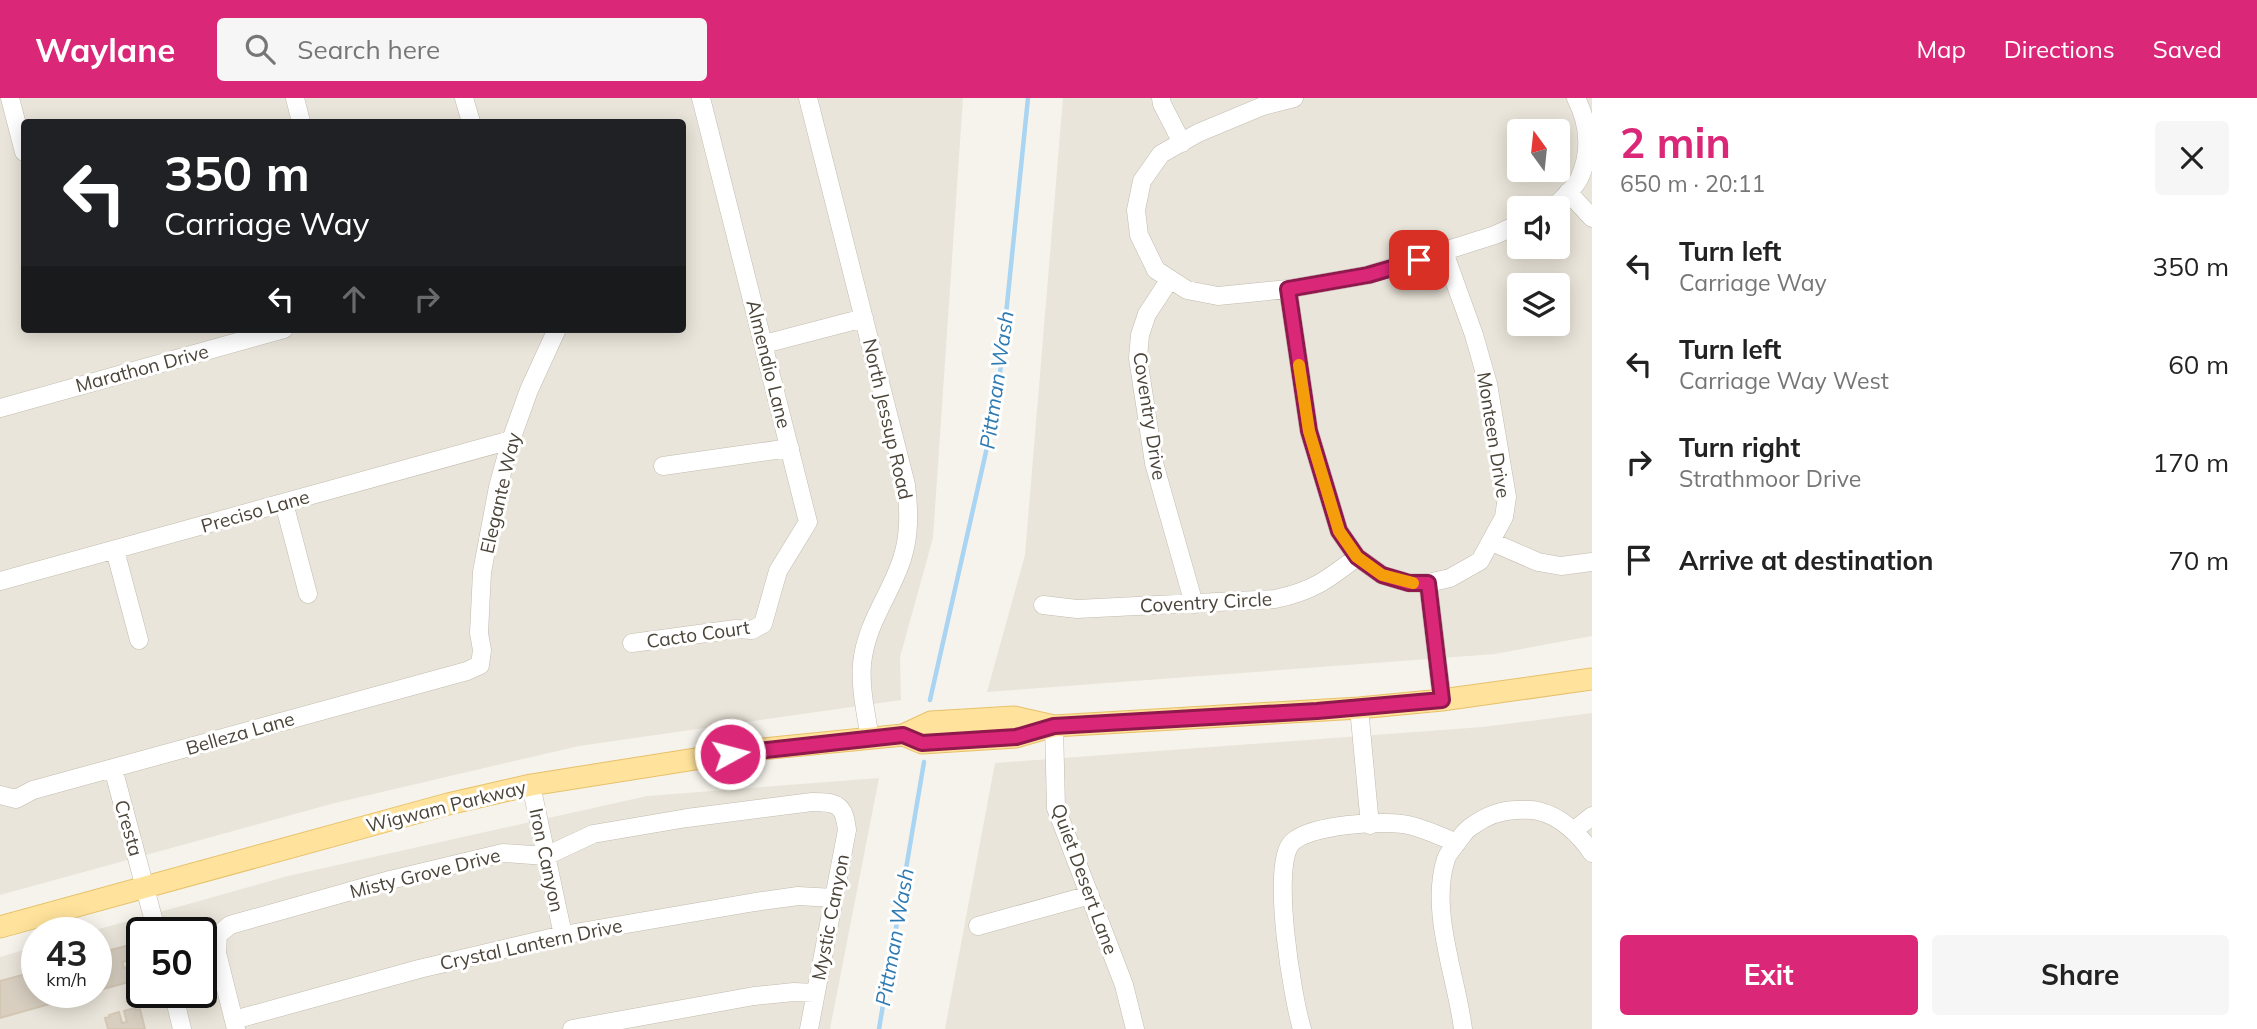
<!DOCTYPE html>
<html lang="en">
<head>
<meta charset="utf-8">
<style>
	body { margin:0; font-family:Mulish,sans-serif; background:#f6f6f6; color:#222; height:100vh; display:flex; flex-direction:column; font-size:26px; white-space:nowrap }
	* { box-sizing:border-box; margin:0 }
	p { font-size:23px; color:#767676 }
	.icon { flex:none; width:38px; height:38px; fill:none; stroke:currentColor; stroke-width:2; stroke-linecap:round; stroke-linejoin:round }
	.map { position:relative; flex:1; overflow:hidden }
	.sheet { display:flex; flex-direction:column; background:#fff; width:665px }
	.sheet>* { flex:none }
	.hud { position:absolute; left:21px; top:21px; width:665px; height:214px; border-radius:7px; box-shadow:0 4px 18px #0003; background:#202124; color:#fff; overflow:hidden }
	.needle { width:46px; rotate:345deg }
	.buttons { position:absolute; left:1507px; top:21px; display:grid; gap:14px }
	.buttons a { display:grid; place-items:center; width:63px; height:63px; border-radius:7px; background:#fff; box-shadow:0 4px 18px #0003; font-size:35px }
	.speed { position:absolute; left:21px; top:819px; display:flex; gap:14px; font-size:35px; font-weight:700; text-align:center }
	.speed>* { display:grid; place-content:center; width:91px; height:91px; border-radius:50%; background:#fff; box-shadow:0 4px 18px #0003; line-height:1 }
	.speed small { font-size:18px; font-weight:400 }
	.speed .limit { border:4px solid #111; border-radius:10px; background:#fff; color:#111 }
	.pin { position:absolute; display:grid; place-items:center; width:60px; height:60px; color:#fff; margin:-30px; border-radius:14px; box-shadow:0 4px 10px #0006 }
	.me { position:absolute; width:77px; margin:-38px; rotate:83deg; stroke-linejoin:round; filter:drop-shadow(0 0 5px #0008) }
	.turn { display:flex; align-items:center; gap:24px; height:147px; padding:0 28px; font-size:32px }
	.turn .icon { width:91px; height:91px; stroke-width:2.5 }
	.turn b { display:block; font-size:49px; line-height:60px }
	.lanes { display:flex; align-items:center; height:66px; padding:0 28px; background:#0003; justify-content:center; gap:35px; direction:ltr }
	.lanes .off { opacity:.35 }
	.round { display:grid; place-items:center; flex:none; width:74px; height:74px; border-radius:7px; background:#f6f6f6 }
	.headline { display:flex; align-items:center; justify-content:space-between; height:119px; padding:0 28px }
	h1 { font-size:42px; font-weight:700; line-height:52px; color:#db2777 }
	.button { display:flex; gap:14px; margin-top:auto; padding:14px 28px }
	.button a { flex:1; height:80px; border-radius:7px; background:#db2777; color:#fff; font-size:28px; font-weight:700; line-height:80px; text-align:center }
	.button a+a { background:#f6f6f6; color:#222 }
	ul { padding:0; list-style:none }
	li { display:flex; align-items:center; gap:21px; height:98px; padding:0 28px }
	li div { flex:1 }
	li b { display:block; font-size:26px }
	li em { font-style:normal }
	header { display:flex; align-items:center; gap:42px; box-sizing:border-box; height:98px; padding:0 35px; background:#db2777; color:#fff }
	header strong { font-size:33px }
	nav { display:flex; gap:38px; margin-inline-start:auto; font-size:24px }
	.search { width:490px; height:63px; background:#f6f6f6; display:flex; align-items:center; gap:18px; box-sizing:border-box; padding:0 24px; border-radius:7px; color:#767676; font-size:26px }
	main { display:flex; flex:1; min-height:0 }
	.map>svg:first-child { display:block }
	.residential { fill:#eae5da; fill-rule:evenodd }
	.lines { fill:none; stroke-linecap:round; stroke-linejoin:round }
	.stream { stroke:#a9d4f2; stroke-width:4.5 }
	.building { fill:#d8cfc1; stroke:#d3c7b4; stroke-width:2 }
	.minor-casing { stroke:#c2bbae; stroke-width:19 }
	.major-casing { stroke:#e6c16a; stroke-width:23 }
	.minor { stroke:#fff; stroke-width:18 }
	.major { stroke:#ffe39c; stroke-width:21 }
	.route-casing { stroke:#8e194d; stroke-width:18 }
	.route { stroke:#db2777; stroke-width:12 }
	.slow { stroke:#f59e0b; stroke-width:12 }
	.labels { text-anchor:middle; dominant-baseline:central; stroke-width:6; stroke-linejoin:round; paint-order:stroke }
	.street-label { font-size:19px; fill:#4b4439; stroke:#fff }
	.water-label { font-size:21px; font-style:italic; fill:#2e7ab2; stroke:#fff }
</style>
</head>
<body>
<header>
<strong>Waylane</strong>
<div class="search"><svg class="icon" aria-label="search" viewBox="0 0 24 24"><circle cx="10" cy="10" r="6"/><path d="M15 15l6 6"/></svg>Search here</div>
<nav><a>Map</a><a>Directions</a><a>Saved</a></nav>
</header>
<main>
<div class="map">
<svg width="1592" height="931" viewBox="0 0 1592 931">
	<rect width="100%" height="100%" fill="#f6f3ec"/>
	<!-- residential -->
	<path class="residential" d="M0,0H963L933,440L900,559L901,602L579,648L335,705L0,797ZM24,24H682V231H24Z
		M1063,0H1592V538L1495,556L987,594L1025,457ZM1519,33H1558V72H1519ZM1519,110H1558V149H1519ZM1519,187H1558V226H1519Z
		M1592,615V931H945L995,665L1482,629Z
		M879,680L830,931H0V859L37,848V894H96V835H85L288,778L647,698ZM142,835H201V894H142Z"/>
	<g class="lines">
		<!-- stream -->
		<path class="stream" d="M930,602L997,305L1028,0
			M879,931L924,664"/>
	</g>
	<!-- building -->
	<path class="building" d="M126,848L133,861L122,864L124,870L134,867L136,882L96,893V856Z
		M37,873V894H60V903L0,920V883Z
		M135,910L136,912L140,911L145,931H108L105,920L110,919L109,917L119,914L122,925L127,924L124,913Z"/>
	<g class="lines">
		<!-- minor casing -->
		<g class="minor-casing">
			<path id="minor" d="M10,0L24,54
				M295,0L301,24
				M464,0L471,24
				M808,0L906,387C909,412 910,436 902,461C890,498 866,525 862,566C860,590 866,616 870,640
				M1161,0L1162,6L1182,45
				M1294,0L1263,8L1198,35L1161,56L1142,83L1136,112L1139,137L1156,172L1187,192L1218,198L1288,191L1368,177L1495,137L1519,126
				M1568,94L1592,120
				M1552,110C1561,102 1573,92 1579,81C1592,53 1589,26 1576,0
				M1170,181L1147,216L1140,237L1138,260L1154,365L1194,506
				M1288,191L1309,333L1339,433L1357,459L1382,477L1409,485H1428L1450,480L1480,463L1504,419L1507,399L1488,286L1474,237L1444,154
				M764,246L864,220
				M0,310L284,231
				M663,368L790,350
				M284,405L308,496
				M1492,444L1538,464L1561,468L1592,464
				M115,452L139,542
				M0,483L511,342
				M1428,485L1442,602
				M1043,507L1077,511L1275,501C1313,493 1327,482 1357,459
				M632,545L736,531L752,532L763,526L778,473L808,424L701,0
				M1359,610L1370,727
				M1054,628L1056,710L1124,887L1135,931
				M113,670L157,835
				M531,687L563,837
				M0,697L16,701L33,692L467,573L480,567L482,552L479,535L482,474L498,389L511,342L529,292L557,231
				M1573,733L1592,718
				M978,828L1090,797
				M173,894L182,931
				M234,922L419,871L563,837L755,804L798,798L834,800
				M236,931L217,855L218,837L230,827L390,782L503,755L546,758L593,736L687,720L812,704C837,704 844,706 847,732L809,931
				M572,931L754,898L794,894L815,895
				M1302,931C1292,898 1272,774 1290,747C1304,726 1389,721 1412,728C1428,732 1442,739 1457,745
				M1463,931C1457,880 1429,813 1446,761C1448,755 1454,749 1458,743C1463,737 1465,732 1472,728C1486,718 1500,712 1517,712C1524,712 1532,711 1538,713C1561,718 1580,737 1592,755"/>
		</g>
		<!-- major casing -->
		<g class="major-casing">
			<path id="major" d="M903,637L922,645L1016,639L1054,628L1359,610L1442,602L1592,581
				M0,829L448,706L531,687L752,652L903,637L931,624L1014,619L1054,628"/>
		</g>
		<!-- minor -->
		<use href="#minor" class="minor"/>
		<!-- major -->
		<use href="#major" class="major"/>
	</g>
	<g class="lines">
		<!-- route casing -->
		<g class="route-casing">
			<path id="route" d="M730,656L903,637L922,645L1016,639L1054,628L1317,613L1442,602L1428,485H1409L1382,477L1357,459L1339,433L1309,333L1288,191L1368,177L1419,162"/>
		</g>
		<!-- route -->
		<use href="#route" class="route"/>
		<!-- slow -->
		<path class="slow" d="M1299,267L1309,333L1339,433L1357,459L1382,477L1413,485"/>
	</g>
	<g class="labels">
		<!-- street labels -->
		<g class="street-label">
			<text transform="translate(769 266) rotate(76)">Almendio Lane</text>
			<text transform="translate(142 270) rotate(-15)">Marathon Drive</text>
			<text transform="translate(1150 318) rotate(81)">Coventry Drive</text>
			<text transform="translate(888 321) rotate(77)">North Jessup Road</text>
			<text transform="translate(1494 337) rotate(81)">Monteen Drive</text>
			<text transform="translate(500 395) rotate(-77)">Elegante Way</text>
			<text transform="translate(255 413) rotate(-16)">Preciso Lane</text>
			<text transform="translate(1206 504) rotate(-3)">Coventry Circle</text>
			<text transform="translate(698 536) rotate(-8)">Cacto Court</text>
			<text transform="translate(240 635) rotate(-16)">Belleza Lane</text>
			<text transform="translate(446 708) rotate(-14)">Wigwam Parkway</text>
			<text transform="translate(129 730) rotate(74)">Cresta</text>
			<text transform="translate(547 762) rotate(78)">Iron Canyon</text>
			<text transform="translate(425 775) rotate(-14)">Misty Grove Drive</text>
			<text transform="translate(1085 781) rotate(70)">Quiet Desert Lane</text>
			<text transform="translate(830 819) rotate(-79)">Mystic Canyon</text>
			<text transform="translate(531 846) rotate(-12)">Crystal Lantern Drive</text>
		</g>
		<!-- water labels -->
		<g class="water-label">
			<text transform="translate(996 282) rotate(-82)">Pittman Wash</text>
			<text transform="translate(894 839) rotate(-80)">Pittman Wash</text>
		</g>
	</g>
</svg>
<div class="buttons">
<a><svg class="needle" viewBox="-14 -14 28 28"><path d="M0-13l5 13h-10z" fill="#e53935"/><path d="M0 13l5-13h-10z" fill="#767676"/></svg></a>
<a><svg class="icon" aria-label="sound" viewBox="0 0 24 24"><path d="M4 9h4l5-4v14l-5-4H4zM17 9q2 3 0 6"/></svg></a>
<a><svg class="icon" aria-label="layers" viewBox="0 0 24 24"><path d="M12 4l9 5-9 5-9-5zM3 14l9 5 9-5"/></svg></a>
</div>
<div class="speed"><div>43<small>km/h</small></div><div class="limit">50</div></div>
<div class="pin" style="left:1419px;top:162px;background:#d93025"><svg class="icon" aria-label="arrive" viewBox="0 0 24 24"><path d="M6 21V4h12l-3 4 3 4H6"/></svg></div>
<svg class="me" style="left:730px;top:656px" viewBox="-20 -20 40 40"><circle r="17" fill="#db2777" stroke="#fff" stroke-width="3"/><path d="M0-11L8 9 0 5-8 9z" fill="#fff"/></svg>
<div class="hud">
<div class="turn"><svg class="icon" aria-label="left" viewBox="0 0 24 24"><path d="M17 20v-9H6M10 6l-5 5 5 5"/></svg><div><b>350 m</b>Carriage Way</div></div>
<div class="lanes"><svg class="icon" aria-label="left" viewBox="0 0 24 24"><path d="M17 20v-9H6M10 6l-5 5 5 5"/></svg><svg class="icon off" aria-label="ahead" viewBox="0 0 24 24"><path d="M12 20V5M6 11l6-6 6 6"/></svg><svg class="icon off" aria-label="right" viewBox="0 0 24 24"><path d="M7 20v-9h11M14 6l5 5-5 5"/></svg></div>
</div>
</div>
<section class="sheet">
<div class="headline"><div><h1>2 min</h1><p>650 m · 20:11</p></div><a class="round"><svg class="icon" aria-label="close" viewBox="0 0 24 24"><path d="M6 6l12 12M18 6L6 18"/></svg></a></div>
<ul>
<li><svg class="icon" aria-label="left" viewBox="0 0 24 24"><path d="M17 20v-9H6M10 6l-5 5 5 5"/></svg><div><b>Turn left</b><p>Carriage Way</p></div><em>350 m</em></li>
<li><svg class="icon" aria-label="left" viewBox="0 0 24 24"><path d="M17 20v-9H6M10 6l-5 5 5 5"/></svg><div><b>Turn left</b><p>Carriage Way West</p></div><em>60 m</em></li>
<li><svg class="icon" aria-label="right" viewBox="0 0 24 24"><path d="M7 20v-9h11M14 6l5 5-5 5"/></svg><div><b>Turn right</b><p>Strathmoor Drive</p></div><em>170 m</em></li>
<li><svg class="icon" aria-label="arrive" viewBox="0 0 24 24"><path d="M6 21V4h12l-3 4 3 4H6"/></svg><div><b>Arrive at destination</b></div><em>70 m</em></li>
</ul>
<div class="button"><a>Exit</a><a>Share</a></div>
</section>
</main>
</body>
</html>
